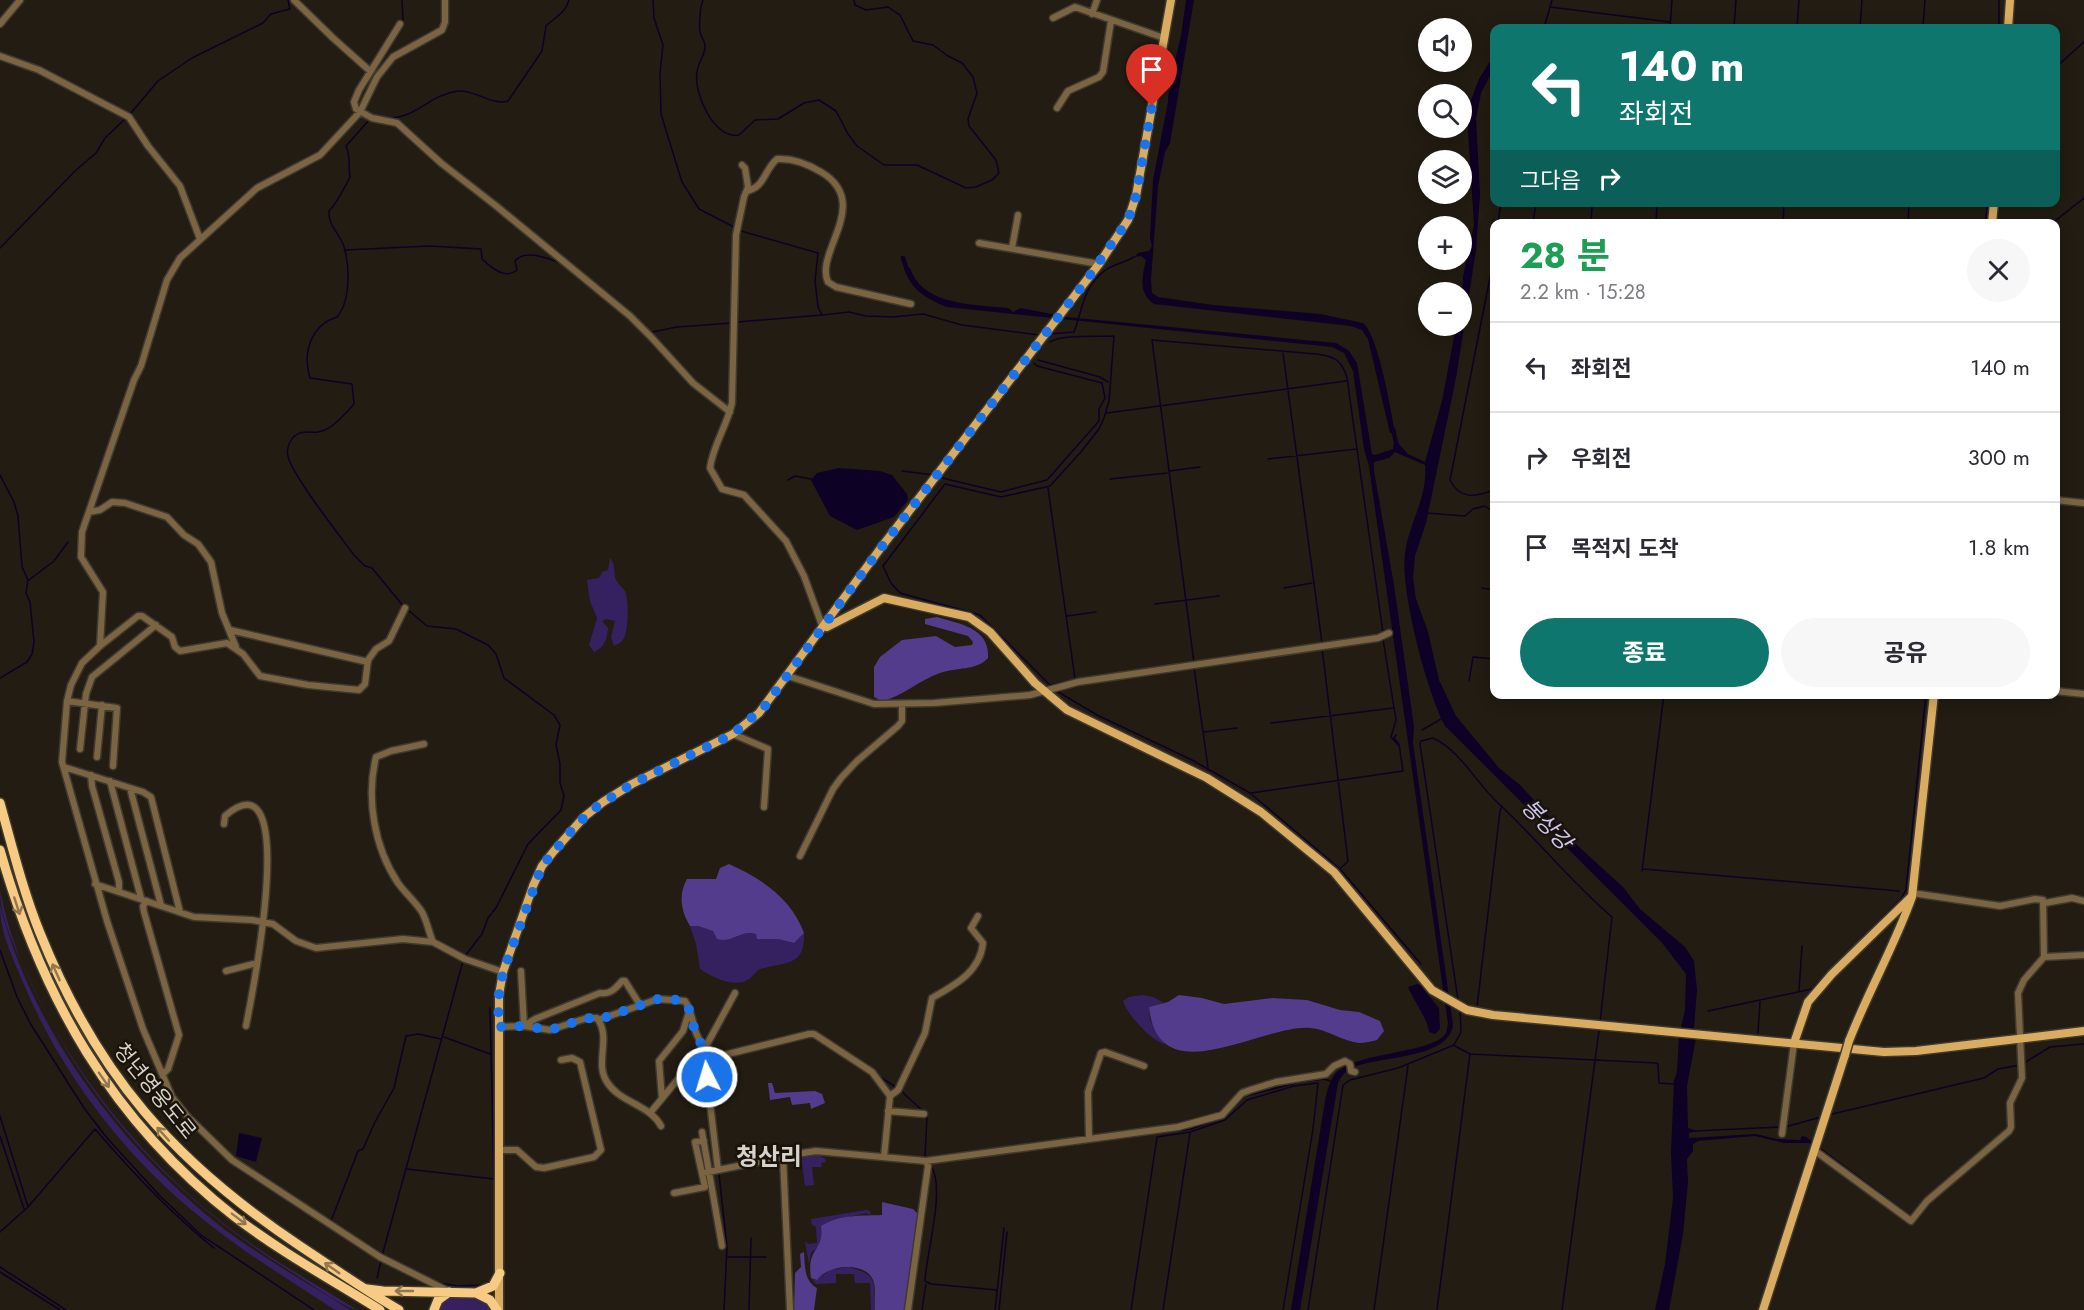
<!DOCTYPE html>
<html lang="ko">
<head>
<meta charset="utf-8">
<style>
	body { margin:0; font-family:Jost,"Noto Sans KR",sans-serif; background:#f7f7f7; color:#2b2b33; height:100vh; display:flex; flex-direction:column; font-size:22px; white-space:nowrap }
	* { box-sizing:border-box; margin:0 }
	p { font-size:20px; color:#7c7c81 }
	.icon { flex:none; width:33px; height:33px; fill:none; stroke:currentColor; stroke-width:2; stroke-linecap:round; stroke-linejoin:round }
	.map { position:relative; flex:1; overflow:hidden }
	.sheet { position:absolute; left:1490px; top:219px; width:570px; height:480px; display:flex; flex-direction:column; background:#fff; border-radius:12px; box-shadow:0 3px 15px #0003 }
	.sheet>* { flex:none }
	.guide { position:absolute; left:1490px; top:24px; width:570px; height:183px; border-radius:12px; box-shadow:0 3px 15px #0003; background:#0f766e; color:#fff; overflow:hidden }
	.fabs { position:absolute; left:1418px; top:18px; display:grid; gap:12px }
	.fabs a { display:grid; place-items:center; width:54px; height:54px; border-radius:50%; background:#fff; box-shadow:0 3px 15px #0003; font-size:30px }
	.pin { position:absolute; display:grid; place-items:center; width:51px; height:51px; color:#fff; margin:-62px -26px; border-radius:50% 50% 50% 0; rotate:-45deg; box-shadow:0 0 6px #0007 }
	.pin .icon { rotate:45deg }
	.me { position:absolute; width:66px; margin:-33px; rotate:355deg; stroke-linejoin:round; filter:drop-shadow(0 0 4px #0008) }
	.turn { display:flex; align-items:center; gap:21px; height:126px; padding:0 30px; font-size:27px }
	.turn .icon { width:78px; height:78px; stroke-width:2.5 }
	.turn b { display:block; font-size:42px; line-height:51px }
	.then { display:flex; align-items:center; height:57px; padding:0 30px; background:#0003; gap:12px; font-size:22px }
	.round { display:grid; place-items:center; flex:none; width:63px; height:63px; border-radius:32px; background:#f7f7f7 }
	.summary { display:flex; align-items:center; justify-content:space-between; height:102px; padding:0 30px }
	h1 { font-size:36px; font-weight:700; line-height:45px; color:#1e9e55 }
	.button { display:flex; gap:12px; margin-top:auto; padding:12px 30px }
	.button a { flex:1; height:69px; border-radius:36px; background:#0f766e; color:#fff; font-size:24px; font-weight:700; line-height:69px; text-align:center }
	.button a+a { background:#f7f7f7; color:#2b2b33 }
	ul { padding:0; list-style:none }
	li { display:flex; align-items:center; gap:18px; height:90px; padding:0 30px; border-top:2px solid #e1e1e2 }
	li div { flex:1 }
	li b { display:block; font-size:22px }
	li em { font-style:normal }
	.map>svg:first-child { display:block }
	.green { fill:#352160 }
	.forest { fill:#533c8b }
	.water { fill:#0e0126 }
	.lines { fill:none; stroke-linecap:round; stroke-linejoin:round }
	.stream { stroke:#0e0126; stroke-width:1.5 }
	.canal { stroke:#0e0126; stroke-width:4.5 }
	.minor-casing { stroke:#3f3930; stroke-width:9 }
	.major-casing { stroke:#3f3930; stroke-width:11 }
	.highway-casing { stroke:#3f3930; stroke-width:12 }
	.minor { stroke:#7a6442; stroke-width:6 }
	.major { stroke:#daac61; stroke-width:8 }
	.highway { stroke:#f8cb85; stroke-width:9 }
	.major-bridge-casing { stroke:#3f3930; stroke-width:11; stroke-linecap:butt }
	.major-bridge { stroke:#daac61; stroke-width:8 }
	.oneway { stroke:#94784d }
	.route { stroke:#1a73e8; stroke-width:10; stroke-dasharray:0 18 }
	.labels { text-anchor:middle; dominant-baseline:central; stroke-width:5; stroke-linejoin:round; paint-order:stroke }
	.street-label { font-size:21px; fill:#d7d2cc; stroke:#191309 }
	.water-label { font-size:22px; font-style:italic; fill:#cfc7f4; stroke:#191309 }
	.quarter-label { font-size:24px; font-weight:bold; fill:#d7d2cc; stroke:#191309 }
</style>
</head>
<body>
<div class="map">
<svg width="2084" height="1310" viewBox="0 0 2084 1310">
	<rect width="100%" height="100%" fill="#221c12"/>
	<!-- green -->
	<path class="green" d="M610,558C616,564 613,572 616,580C618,584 622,587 625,591C629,600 629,634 622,641C620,643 616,645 614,646L611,637L615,621L606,619L602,621L608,628C607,639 605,647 594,652L589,645L597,618L590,601L587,580L599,578L602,572L608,570Z
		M0,890C23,1014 128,1151 227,1226C268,1258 313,1282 357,1310C344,1308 311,1284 298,1276C177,1201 86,1106 28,976C16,950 0,918 0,890Z
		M0,905C32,1031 123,1150 224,1229C264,1259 308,1283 350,1310H335C296,1284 256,1260 218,1231C135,1169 66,1083 25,987C14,960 0,935 0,905Z
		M690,926H698L713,931L717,939C731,944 742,929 756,934L758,939H778L794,943L804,933C805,966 787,962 764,968C757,969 754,975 749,979C735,989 712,977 700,969L696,944Z
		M1143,995L1153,997L1164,1003L1149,1007L1150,1020L1165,1044C1151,1041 1127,1014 1123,1001L1129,997Z
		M817,1154L825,1159L826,1162L821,1163L822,1167H812L814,1185L805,1186L801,1156Z
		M866,1210L870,1211L871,1215L866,1213L828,1222L819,1246L811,1253L809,1264L805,1241L808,1244L817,1243L816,1227L812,1225L811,1219Z
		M849,1267C879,1275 874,1283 875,1310H871L870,1283H855L854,1274H836V1283L816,1284L811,1278L815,1280L830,1270Z
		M448,1296C466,1296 480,1296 493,1310H437L438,1305Z"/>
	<!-- forest -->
	<path class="forest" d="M937,617C960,624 990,628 988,658C976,671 957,667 940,673C919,680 904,696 882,701L874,697V667L880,657L902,640L936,636L955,647L972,645L973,642L968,636L925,624V619Z
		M729,864C761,878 792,899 804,933L794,943L778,939H757L756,934C742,929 731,944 717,939L713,931L698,926H690C681,911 678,895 687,879H716L720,868Z
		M1179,995L1202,998L1224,1004L1272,998L1307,1000L1340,1010L1359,1012L1380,1021L1384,1031L1377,1040C1372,1041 1365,1043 1359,1043C1342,1041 1327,1029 1310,1028C1262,1024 1158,1096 1149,1007L1168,1002Z
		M768,1083H772L775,1093L815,1091L822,1094L825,1103L811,1109L810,1103L792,1105L790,1097L770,1100Z
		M882,1202L913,1209L918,1214L906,1310H875C874,1300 877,1286 872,1278C862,1261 827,1265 817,1280L811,1278C806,1247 825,1251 821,1226C841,1214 861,1216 882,1215Z
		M804,1252C805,1266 804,1281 817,1288L814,1310H794L795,1273L801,1267L800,1254Z"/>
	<!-- water -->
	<path class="water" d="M1186,0H1194L1170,143L1165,152L1158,186L1151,280L1152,293L1158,297L1213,305L1320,314L1363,323C1378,334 1391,410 1395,432L1390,433L1368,339L1362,330L1351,326L1154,304C1138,293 1142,277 1146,260L1141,256L1134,257L1138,253L1149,251L1152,246L1150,238L1153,180L1168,102L1169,85L1181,36Z
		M1494,55V68L1481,93L1476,119L1480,194L1476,250L1456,378L1426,523L1415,556L1413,578L1416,599L1428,632L1439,680L1456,716L1499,768L1520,785L1567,836L1623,887L1640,909L1685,947L1694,961L1697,990L1694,1028L1696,1038L1687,1086L1688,1128L1697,1131L1689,1133V1138L1756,1134L1777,1139L1800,1140L1802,1136L1806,1137L1912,1216L1911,1219L1809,1143H1784L1755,1136L1698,1141L1693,1144V1151L1687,1159L1688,1182L1683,1234L1669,1310H1655L1665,1264L1673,1198L1671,1153L1674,1080L1677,1072L1679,1036L1685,1010L1686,974L1663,944L1445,726C1427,692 1400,591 1405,553C1409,523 1428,497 1425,465L1395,452L1389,458L1374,462V471L1394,585L1414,727L1413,743L1453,1025C1448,1061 1375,1055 1350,1069C1344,1072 1341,1077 1338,1083L1300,1310H1291L1325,1101C1327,1091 1330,1079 1337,1072C1358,1052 1435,1053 1446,1033C1447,1031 1447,1026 1448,1024L1369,466L1364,449L1353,371L1344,353L1332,347L947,307C929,300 910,290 905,269L910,268C921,302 964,304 995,307C1003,308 1008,306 1013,312L1021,308L1066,317L1336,343L1349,351L1357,363L1372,454L1375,455L1393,449L1394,442H1397L1408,454L1425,462L1442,401L1456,326H1461L1463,277L1474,225L1468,131L1471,100L1479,79Z
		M839,468L880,471L892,475L907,494L908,500L894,517L857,530L830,516L811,480L817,473Z
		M1417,984L1420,985L1439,1008L1440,1029L1435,1034L1429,1032C1429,1022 1413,999 1408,987Z
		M239,1133L262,1138L256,1162L236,1156Z"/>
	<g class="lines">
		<!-- stream -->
		<path class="stream" d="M402,0L403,20
			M653,0L654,18L663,45L660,73L661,114L677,166L682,182L699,209L734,227
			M703,0C700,7 699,24 700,32C701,36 704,40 705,45C706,54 698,62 697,72C693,92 714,140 739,135L755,120L778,119L804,103L819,100L836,111L848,134L857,146L884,165H917L966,188L976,187L992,180L999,173L996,160L969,126L968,119L977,93L973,77L962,63L948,56L933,45L913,41L900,15L888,7L866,10L855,5L854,0
			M1550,7L1670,22
			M1544,28L1552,0
			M1670,28L1672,0
			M1734,28L1736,0
			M1797,28L1799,0
			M1860,28L1862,0
			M1923,28L1925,0
			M1999,28V0
			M2055,68L2084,42
			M130,114L158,81L192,58L263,23L271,14L290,9L288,0
			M384,118C417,120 427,95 458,91C475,89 491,106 508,101L542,51L546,26C555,17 565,14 569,0
			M370,119L346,146C351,157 348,165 350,177C343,190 339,200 329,211C328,225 338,232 343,244C350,264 351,301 337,317C311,325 302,353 310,378L352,384L354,404C345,414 332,430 318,432C310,433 303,430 296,435C290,439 286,449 288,456C291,474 340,536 354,555L365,566L372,568L404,607
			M1498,224L1501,202
			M1533,224L1536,202
			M1591,224L1592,207
			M1656,224L1657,202
			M1719,224V223
			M1783,224L1784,202
			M1908,224L1909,202
			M1985,224L1988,202
			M2051,224L2084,198
			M741,231L818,253L815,281L818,307L822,315L849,312L866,316L893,317L923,314L962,325L1039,335
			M0,248L75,171L96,153L105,138L126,118
			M345,250L430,246L481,249L482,259C492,268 505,280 517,270L515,261C525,248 550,259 563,264
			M1494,257L1450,480C1460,500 1475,497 1494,490
			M737,322L822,315
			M652,332L677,327L732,323
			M1049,334L1074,332C1083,308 1083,285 1107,269C1115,264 1126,262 1134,257
			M1050,342C1060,334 1099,337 1114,336L1109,401L1104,418L1099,429L1080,453L1050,486L1001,497L945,484L883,566L891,583L900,593L980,615L1051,686
			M1283,353L1322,643
			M1038,360L1100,377L1108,382
			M1107,413L1346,381
			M1268,459L1357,449
			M902,471L934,475
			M1169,471L1200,467
			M0,475L14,502L18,516L22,567L28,580L26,593L30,602L34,642L32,654L27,662L0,678
			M938,477L1001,492L1047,480L1099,421V409L1105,398L1102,383L1037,366L1034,363
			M1110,479L1167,473
			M788,480L795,476L811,479
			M1048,488L1075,679
			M1427,513L1465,516L1473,509L1485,506L1489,509L1494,508
			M29,580L54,561L68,542
			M1284,588L1312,583
			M1482,588L1494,590
			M1155,604L1219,596
			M408,610L427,626L456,629L488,645L496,654L504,678L554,715L560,725L556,745L560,764V783L564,796L561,810L528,844L496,908L488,918L482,934L465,956
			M1067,616L1096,612
			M1383,639L1396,720L1391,737L1399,746
			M1322,648L1348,861L1341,868
			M1194,663L1152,340L1316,354C1334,356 1342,360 1347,378L1383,633
			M1194,668L1208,767
			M1469,681L1473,657L1494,659
			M1050,685L1071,681
			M1055,690L1097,715L1194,761L1250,793L1340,869L1421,964
			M1894,694L1921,697
			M1271,723L1394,708
			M1422,730L1441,719
			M1204,732L1237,728
			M1251,793L1403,771L1399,744L1394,738L1396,735
			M1643,869L1899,891
			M1642,871L1664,694
			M0,950L17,997L30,1023L84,1108L107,1138L160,1196L201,1235L314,1310
			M1841,960L1901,899L1906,890L1926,694
			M1799,991L1802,946
			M1458,1000L1420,744L1421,741L1433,738C1461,751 1476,783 1498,803C1537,839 1571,882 1612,917L1600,1022
			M1477,1007L1500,811L1502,806
			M1708,1011L1812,989L1823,978
			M1758,1033L1760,1002
			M444,1037L490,1054
			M1455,1046L1470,1054L1656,1063L1658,1064L1659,1083L1674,1084
			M2024,1063L2050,1047L2084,1044
			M880,1077L896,1087
			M901,1091L924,1112
			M1828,1115L1984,1078L1998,1069L2020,1065
			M0,1116L28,1207L0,1232
			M1785,1127L1821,1117
			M1695,1131L1780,1127
			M0,1136L24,1209
			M925,1157L927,1116
			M981,1157L1191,1129L1225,1117L1245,1096L1300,1082L1324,1079L1330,1081
			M931,1166C946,1188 926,1254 925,1281L931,1284L997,1290
			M407,1169L494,1179L490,1008
			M719,1174L727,1247L724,1310
			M28,1207L95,1129C132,1172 170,1213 214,1248
			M382,1256L463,961
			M385,1256L331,1221L358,1151L363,1149L375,1122L394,1088L406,1036L418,1034L441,1039
			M728,1257H766
			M0,1267L66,1310
			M0,1272L60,1310
			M377,1278L381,1261
			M438,1283L458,1286L483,1285
			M749,1310L751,1238
			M922,1310L926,1284
			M995,1310L1004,1228
			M999,1310L1007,1232
			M1131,1310L1157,1137L1190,1132L1225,1120L1247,1100L1294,1086L1318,1083L1313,1129L1283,1310
			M1163,1310L1190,1133
			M1308,1310L1343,1085L1350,1080L1398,1068L1454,1045L1461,1032L1460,1009
			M1374,1310L1408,1066
			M1437,1310L1470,1054
			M1562,1310L1599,1030"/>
		<!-- canal -->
		<path class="canal" d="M903,258L908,273
			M1393,429L1397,447"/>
		<!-- minor casing -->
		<g class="minor-casing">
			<path id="minor" d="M294,0L333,38L370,71
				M445,0V22L442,30L393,57L377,77L360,112L320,155L257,188L180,258L167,280L141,366L134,380L82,532L81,557L103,592L100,646L82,663L71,685L67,701L62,762L107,921L143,1029L172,1097L188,1117L232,1160L380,1257L448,1291
				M1092,14L1097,0
				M1053,18L1075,7L1164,38
				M0,24L20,0
				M400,24L359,90L354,102L356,109L372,118L397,123L441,163L495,205L630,316L652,338L693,383L730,412
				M0,56L39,70L129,117L148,146L180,186L200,239
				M1057,108L1068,91L1099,77L1103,72L1111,21
				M742,165L745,168L748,187L744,197L736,235L732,403C727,426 713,445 710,468L722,489L744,495L786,541L804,576L823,628
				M747,191C765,187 764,170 777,159C793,158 808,164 821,172C873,203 814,252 828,282L836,287L911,304
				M979,243L1099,264
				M1012,248L1018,215
				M2055,500L2084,503
				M89,512L100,510L112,502L125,503L167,517L184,535L198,544L211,562L222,613L236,647
				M230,630L368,662
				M100,646L138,616H142L172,637L175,647L180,651L227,643L243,654L260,676L308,685L359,690L365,684L368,660L376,649L389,641L405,608
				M788,676L874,704L934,703L1030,695L1078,682L1378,638L1389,633
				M2055,691L2084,694
				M67,701L117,708L113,766
				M733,734L768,749L764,807
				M424,744L391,751L376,757C366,798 374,847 398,883C405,893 415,901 422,912C427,921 429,933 433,942L465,959L503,972
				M80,749L86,694L92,677L156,625
				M97,757L102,705
				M64,767L143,792L151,797L180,912
				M91,775L92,786L119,882V891
				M110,781L141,898
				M130,788L161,905
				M224,824L225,816C303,749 250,1005 246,1026
				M800,856L833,789L841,778L857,761L898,726L902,721V704
				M95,884L194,917L252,920L273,924L296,941L316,948L403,939L433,942
				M1912,893L2000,906L2035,899L2043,900L2044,957
				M147,901L143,906L144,912L179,1035L168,1069L163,1074
				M2045,903L2072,898L2084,901
				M226,971L257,963
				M521,971L524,1026
				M598,1020L658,999L685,1001C695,1016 691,1032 705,1048
				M524,1026L535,1019L600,993C610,995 616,988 622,981H625L640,1005
				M498,1027L524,1026L550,1030L587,1018H597C612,1038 594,1062 607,1082C620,1103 649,1104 661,1126
				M662,1098L659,1061L683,1031L689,1012
				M888,1111L924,1114
				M650,1113L688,1067L704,1060L809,1034H814L872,1072L890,1096L898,1090L925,1033L932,998C955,985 980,972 983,943L971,928L978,916
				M702,1132L722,1246
				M1782,1134L1794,1043
				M1089,1139L1088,1092L1101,1053L1105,1052L1144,1066
				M500,1150H517L536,1167L544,1168L594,1157L601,1150L580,1062L572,1058L561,1060
				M1814,1150L1911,1221L1927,1201L2009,1131L2011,1127L2010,1103L2022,1078L2018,993L2024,980L2044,957L2084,955
				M783,1157L790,1310
				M884,1157L890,1096
				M718,1170L704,1053L705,1048L735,993
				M703,1173L803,1153L816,1151L926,1161L1178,1127L1222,1115L1242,1093L1250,1090L1276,1082L1326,1074L1334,1066L1345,1061L1350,1064L1351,1071L1355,1072
				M674,1193L705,1187L695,1142L704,1141
				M908,1310L928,1166L926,1161"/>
		</g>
		<!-- major casing -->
		<g class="major-casing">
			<path id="major" d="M2008,28L2010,0
				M1992,224L1994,202
				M827,627L884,598L969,617L990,632L1035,683L1067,710L1207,778L1261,812L1334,872L1432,990L1467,1010L1493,1015L1884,1052L1916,1051L2084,1031
				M1849,1041C1868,992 1894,947 1912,897L1934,694
				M1794,1043L1808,1002L1832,974L1911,897
				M499,1310V995L503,972L533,886L542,866L554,851L584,817L603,802L632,784L733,734L759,713L880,549L1099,264L1128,220L1136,196L1171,0
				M1763,1310L1845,1055"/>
		</g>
		<!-- highway casing -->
		<g class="highway-casing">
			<path id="highway" d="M0,803C12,846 23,891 40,933C97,1075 174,1162 300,1246C333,1268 365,1290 399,1310
				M0,850C42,998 112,1121 235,1217C281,1252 332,1280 380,1310
				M367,1289L383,1291L476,1293L493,1286L500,1273
				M476,1293L490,1300L497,1310
				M434,1310L438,1300L449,1292"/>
		</g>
		<!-- minor -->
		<use href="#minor" class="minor"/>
		<!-- major -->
		<use href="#major" class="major"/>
		<!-- highway -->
		<use href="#highway" class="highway"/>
		<!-- major-bridge casing -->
		<g class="major-bridge-casing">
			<path id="major-bridge" d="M1845,1055L1849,1041"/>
		</g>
		<!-- major-bridge -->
		<use href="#major-bridge" class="major-bridge"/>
	</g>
	<!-- one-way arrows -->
	<defs><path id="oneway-shaft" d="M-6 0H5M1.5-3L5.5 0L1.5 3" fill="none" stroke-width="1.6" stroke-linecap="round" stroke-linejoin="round" transform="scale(1.5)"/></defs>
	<g class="oneway">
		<use href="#oneway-shaft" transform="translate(17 906) rotate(72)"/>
		<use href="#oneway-shaft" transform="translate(56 972) rotate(-114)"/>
		<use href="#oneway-shaft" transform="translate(104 1080) rotate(55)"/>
		<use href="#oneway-shaft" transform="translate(163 1134) rotate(-132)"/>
		<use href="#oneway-shaft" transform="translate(239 1219) rotate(37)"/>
		<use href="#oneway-shaft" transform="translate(332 1268) rotate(-145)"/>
		<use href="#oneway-shaft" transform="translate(404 1291) rotate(180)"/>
	</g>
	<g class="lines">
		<!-- route -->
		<path class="route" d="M707,1077L705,1048L697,1039L688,1006L680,1000L658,999L598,1020L587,1018L550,1030L524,1026L498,1027L499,995L503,972L542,866L577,824L595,808L632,784L733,734L765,706L880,549L1086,281L1128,220L1136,196L1152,106"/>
	</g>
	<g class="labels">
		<!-- street labels -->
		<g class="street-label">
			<text transform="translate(155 1091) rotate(51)">청년영웅도로</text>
		</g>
		<!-- water labels -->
		<g class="water-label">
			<text transform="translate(1547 824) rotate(46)">봉상강</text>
		</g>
		<!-- quarter labels -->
		<g class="quarter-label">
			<text x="769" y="1156">청산리</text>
		</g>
	</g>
</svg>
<div class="fabs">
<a><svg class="icon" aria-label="sound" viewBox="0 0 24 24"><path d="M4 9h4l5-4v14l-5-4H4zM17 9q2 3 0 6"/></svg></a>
<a><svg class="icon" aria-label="search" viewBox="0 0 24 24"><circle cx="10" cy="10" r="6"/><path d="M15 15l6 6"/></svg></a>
<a><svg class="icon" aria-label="layers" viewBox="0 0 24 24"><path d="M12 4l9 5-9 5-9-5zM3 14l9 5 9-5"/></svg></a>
<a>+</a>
<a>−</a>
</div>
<div class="pin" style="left:1152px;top:106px;background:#d93025"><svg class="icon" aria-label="arrive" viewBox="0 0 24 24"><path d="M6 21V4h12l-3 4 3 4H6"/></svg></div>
<svg class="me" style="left:707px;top:1077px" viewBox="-20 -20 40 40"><circle r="17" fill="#1a73e8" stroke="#fff" stroke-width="3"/><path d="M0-11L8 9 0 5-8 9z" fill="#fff"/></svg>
<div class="guide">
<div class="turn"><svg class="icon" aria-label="left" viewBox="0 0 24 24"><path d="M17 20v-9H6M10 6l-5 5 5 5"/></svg><div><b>140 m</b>좌회전</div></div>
<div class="then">그다음<svg class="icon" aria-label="right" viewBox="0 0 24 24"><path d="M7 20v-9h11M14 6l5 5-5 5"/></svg></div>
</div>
<section class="sheet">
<div class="summary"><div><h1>28 분</h1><p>2.2 km · 15:28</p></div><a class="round"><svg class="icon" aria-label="close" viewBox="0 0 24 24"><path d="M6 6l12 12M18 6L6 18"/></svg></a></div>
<ul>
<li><svg class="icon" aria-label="left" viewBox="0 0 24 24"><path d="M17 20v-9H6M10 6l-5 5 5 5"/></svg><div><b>좌회전</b></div><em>140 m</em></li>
<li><svg class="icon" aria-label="right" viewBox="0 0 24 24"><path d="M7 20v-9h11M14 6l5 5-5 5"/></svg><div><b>우회전</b></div><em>300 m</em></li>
<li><svg class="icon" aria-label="arrive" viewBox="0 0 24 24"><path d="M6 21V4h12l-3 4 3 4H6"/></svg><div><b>목적지 도착</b></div><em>1.8 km</em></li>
</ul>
<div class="button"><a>종료</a><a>공유</a></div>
</section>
</div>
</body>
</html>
